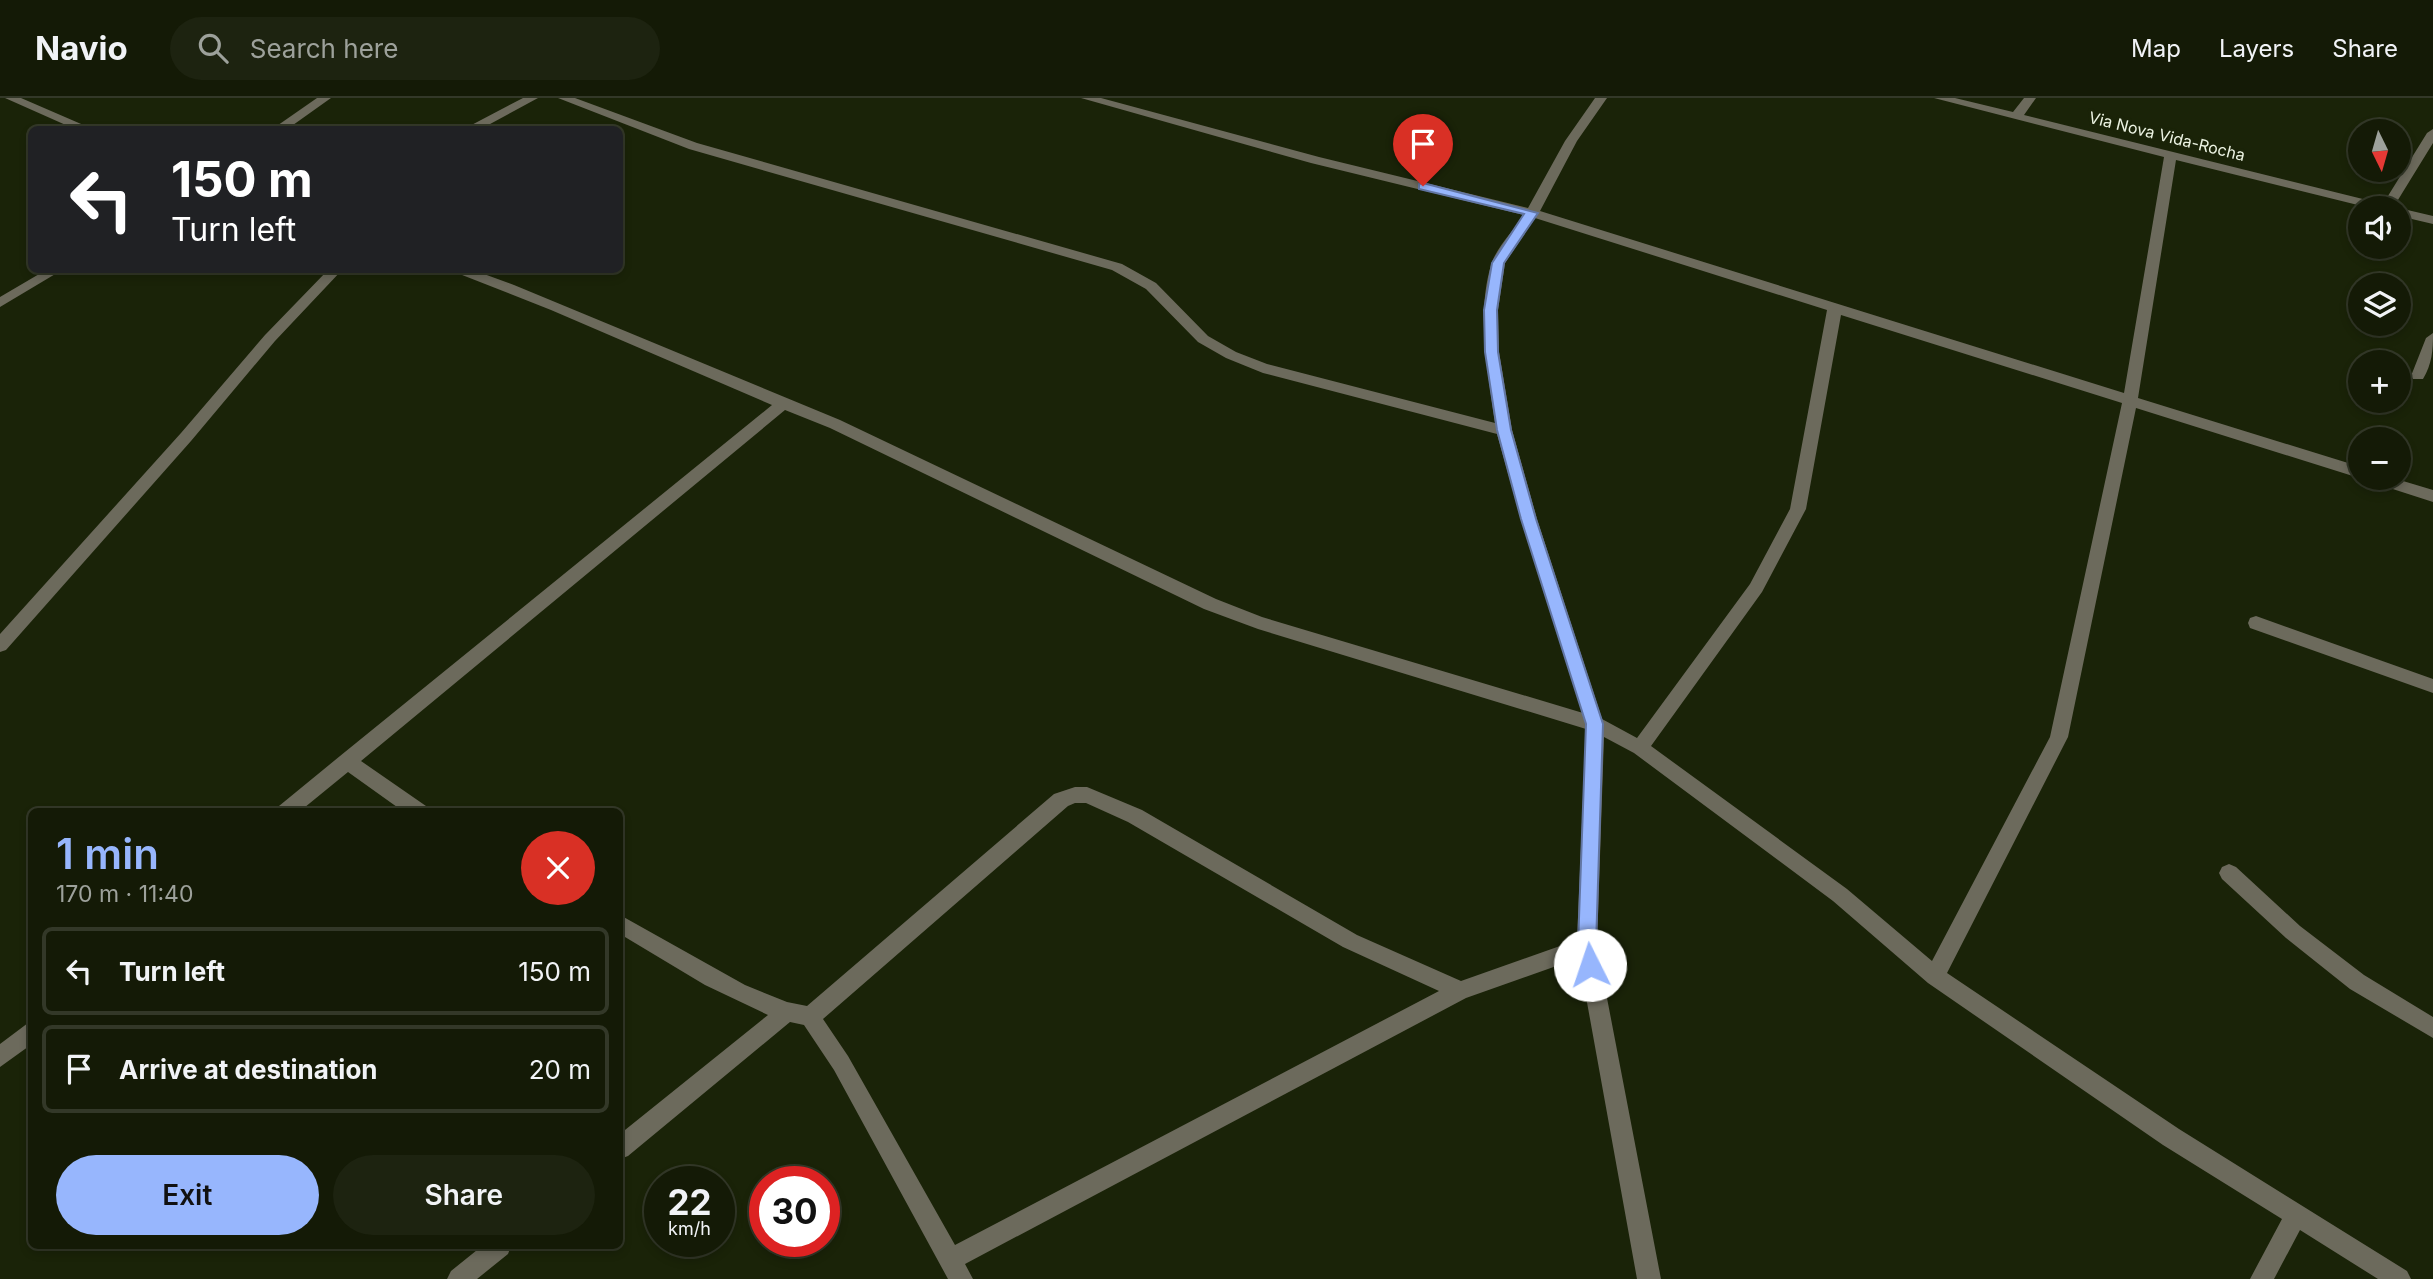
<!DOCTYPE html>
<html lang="en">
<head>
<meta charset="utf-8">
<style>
	body { margin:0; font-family:Inter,sans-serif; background:#1d2310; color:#f1f3f6; height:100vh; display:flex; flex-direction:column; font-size:26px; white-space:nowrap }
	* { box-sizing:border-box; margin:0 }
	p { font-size:23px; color:#9da19b }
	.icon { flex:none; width:38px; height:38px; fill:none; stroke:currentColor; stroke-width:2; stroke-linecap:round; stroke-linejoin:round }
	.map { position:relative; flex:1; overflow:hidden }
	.sheet { position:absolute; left:28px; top:710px; width:595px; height:441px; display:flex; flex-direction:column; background:#141a06; border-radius:10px; box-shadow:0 4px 10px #0003,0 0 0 2px #333828 }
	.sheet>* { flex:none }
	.hud { position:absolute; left:28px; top:28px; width:595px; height:147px; border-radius:10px; box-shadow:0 4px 10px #0003,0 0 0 2px #333828; background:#202124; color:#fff; overflow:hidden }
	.needle { width:46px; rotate:175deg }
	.controls { position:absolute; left:2348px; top:21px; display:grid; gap:14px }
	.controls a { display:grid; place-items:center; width:63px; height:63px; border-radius:50%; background:#141a06; box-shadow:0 4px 10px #0003,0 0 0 2px #333828; font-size:35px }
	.speed { position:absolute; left:644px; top:1068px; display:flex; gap:14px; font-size:35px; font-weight:700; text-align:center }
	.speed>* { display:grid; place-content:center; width:91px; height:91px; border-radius:50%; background:#141a06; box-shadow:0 4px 10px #0003,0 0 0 2px #333828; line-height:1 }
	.speed small { font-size:18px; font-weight:400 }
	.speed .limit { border:10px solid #d22; background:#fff; color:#111 }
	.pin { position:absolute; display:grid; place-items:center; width:60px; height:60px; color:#fff; margin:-72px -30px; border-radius:50% 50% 50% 0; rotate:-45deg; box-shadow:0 0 7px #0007 }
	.pin .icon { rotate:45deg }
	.me { position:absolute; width:77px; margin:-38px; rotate:356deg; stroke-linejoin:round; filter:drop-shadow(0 0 5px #0008) }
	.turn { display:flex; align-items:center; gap:24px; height:147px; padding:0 28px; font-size:32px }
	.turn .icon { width:91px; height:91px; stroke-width:2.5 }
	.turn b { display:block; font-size:49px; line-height:60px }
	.round { display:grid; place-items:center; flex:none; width:74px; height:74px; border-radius:37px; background:#1d2310 }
	.headline { display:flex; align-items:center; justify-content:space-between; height:119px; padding:0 28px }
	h1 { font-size:42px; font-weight:600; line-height:52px; color:#97b6fd }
	.cta { display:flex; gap:14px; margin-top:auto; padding:14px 28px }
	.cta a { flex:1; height:80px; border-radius:42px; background:#97b6fd; color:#111; font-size:28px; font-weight:600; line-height:80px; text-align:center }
	.cta a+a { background:#1d2310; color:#f1f3f6 }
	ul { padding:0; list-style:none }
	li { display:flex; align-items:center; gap:21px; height:88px; margin:0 14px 10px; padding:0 14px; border:4px solid #333828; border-radius:10px }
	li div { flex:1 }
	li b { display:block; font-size:26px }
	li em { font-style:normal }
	header { display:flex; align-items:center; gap:42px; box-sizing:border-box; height:98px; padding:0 35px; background:#141a06; border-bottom:2px solid #333828 }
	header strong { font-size:33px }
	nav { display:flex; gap:38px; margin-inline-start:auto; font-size:24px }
	.search { width:490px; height:63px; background:#1d2310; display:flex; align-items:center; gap:18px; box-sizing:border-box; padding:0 24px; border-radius:38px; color:#9da19b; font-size:26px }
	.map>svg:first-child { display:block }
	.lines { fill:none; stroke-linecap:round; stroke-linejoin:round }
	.minor { fill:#6c6a5c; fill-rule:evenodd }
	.route { fill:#97b6fd; stroke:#6276a4; stroke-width:2 }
	.labels { text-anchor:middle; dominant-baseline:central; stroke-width:6; stroke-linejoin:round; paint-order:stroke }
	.far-street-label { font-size:16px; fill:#ecf3e2; stroke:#1a2308 }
</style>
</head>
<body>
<header>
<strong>Navio</strong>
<div class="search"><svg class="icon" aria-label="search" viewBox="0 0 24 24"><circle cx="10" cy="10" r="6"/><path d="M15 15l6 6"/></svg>Search here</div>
<nav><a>Map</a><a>Layers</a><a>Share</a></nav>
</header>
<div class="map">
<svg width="2433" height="1181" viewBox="0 0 2433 1181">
	<rect width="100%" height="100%" fill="#1a2308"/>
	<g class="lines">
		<!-- minor -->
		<path class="minor" d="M5,0H21L95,32H77Z
			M317,0H331L286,32H271Z
			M523,0H538L479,32H462Z
			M558,0H575L697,45L1122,166L1156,185L1208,238L1236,254L1267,266L1495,325C1488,273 1476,218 1491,167C1496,150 1514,132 1524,117L1311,65L1081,0H1101L1319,59L1528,110L1565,43L1595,0H1607L1577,43L1540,113L2124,295L2164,59L1934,0H1955L2013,14L2024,0H2036L2024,17L2383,106L2427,35L2433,31V45L2393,110H2370L2176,62L2138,300L2361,369V380H2364L2356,379L2136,310L2068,639L1947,875L2179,1031L2407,1173L2411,1181H2378L2300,1132L2274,1181H2250L2282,1121L2163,1047L1928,885L1833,803L1634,655L1604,639L1597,848L1661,1181H1637L1579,860L1466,900L965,1166L973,1181H948L834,972L804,927L790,924L628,1058L620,1061V1036L768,917L705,887L620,836V817L745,887L787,904L807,908L1054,696L1075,689H1087L1142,712L1357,837L1461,883L1577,842L1586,631L1258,531L1204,511L830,330L785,312L361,663L426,708L428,714H404L348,674L299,714H277L279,708L340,658L772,307L551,212L457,175L456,172H473L514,187L840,322L1216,501L1262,519L1583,615L1521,421L1497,336L1263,275L1226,260L1198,244L1146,191L1112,172L689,51ZM1535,120L1827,212L1790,411L1750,486L1637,640L1602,621L1537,421L1512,332L1499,254L1498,212L1505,165ZM1841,217L2122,305L2050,639L1932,863L1847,791L1651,648L1762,494L1806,411ZM1075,705H1086L1128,724L1343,849L1439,893L955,1147L848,958L823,921L1068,708Z
			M2399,110L2433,118V126L2399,118Z
			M46,172H62L0,209V199Z
			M328,172H342L275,243L191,343L6,552L0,554V536L181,335L265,237Z
			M2433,235C2433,253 2432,266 2423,281H2413L2411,278L2426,240Z
			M2368,380H2393L2433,392V404L2371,384Z
			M2256,518L2433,581V595L2250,530L2248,525L2250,520Z
			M2229,766L2236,769L2300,828L2364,877L2433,919V940L2350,891L2286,840L2222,781L2219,775L2222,769Z
			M32,922V946L0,969V946Z
			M482,1148H511L508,1156L477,1181H447L451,1173Z"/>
	</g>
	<!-- route -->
	<path class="route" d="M1423,85L1538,115L1504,165L1497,212L1498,254L1511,332L1536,421L1603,626L1596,848L1599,867L1596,873L1590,875L1583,873L1578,848L1586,626L1521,421L1497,332L1485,254L1484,212L1492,165L1524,116L1419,91V86Z"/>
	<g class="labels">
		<!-- far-street labels -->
		<g class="far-street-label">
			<text transform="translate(2167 38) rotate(14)">Via Nova Vida-Rocha</text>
		</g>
	</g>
</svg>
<div class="controls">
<a><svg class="needle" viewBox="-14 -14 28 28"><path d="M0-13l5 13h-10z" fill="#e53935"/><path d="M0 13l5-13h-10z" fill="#9da19b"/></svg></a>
<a><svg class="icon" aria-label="sound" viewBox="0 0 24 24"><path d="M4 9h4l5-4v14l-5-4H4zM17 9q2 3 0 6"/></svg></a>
<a><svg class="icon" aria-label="layers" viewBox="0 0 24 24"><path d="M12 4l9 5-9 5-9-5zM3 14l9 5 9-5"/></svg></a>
<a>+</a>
<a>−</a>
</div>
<div class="speed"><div>22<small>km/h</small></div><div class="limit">30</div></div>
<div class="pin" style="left:1423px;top:88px;background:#d93025"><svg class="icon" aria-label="arrive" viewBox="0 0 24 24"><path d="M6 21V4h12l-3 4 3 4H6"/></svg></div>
<svg class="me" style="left:1590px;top:867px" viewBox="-20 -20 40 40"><circle r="19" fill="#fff"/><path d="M0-13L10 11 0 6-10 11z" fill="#97b6fd"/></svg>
<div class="hud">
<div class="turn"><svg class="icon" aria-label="left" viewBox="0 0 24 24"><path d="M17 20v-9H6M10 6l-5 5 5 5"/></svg><div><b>150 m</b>Turn left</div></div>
</div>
<section class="sheet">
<div class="headline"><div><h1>1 min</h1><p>170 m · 11:40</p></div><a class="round" style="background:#d93025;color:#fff"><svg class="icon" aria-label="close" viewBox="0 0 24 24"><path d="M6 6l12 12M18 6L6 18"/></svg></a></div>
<ul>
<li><svg class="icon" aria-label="left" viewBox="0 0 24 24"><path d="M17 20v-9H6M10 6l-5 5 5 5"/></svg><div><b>Turn left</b></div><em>150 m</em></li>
<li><svg class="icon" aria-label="arrive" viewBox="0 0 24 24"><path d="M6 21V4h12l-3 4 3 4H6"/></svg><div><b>Arrive at destination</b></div><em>20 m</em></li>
</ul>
<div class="cta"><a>Exit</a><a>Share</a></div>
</section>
</div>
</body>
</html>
